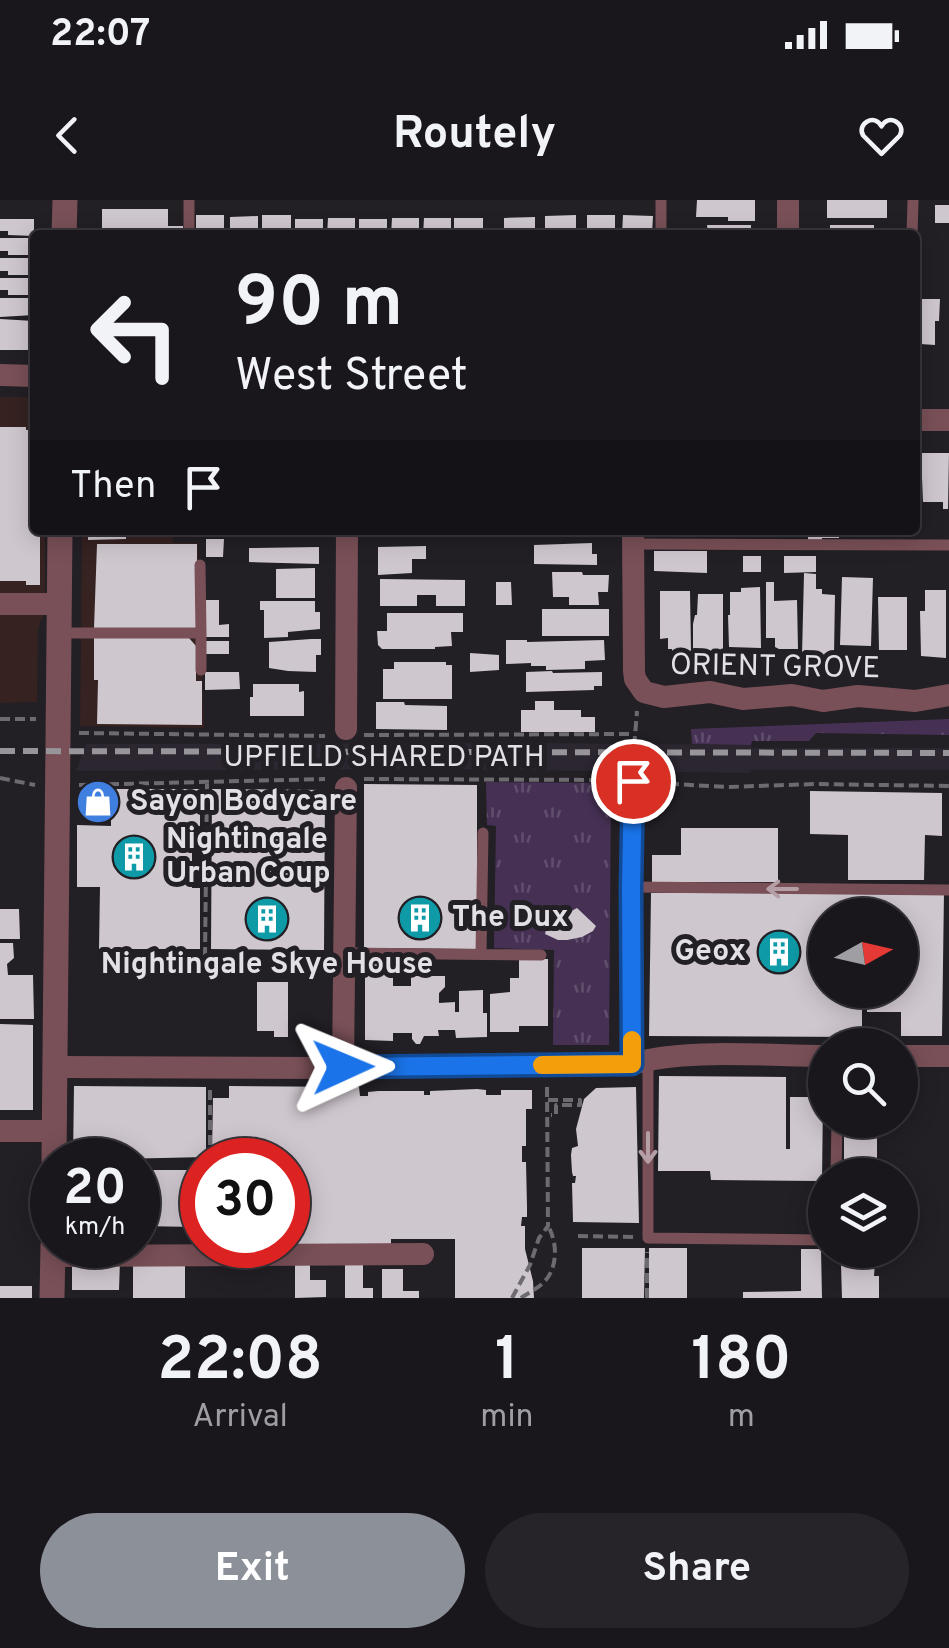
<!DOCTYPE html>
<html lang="en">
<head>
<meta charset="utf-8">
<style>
	body { margin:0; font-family:Overpass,sans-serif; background:#272429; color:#f1f3f6; height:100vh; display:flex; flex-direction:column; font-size:38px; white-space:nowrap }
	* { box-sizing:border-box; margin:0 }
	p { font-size:32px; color:#9f9fa3 }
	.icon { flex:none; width:55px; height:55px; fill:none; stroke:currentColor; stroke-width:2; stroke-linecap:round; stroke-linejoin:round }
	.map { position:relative; height:1098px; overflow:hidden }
	.side { display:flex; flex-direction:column; background:#1a171c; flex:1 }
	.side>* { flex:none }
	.banner { position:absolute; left:30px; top:30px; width:890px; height:305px; border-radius:10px; box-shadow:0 5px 25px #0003,0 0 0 2px #38363b; background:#1a171c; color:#f1f3f6; overflow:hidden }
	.needle { width:65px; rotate:82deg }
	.controls { position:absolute; left:808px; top:698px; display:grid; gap:20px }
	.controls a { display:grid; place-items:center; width:110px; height:110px; border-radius:50%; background:#1a171c; box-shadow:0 5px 25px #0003,0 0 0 2px #38363b; font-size:50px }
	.speed { position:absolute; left:30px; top:938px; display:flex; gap:20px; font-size:50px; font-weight:700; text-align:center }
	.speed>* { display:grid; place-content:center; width:130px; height:130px; border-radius:50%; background:#1a171c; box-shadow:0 5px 25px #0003,0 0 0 2px #38363b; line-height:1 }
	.speed small { font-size:25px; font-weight:400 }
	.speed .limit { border:15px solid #d22; background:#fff; color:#111 }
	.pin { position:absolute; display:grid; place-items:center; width:85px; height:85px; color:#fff; margin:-42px; border:5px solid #fff; border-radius:50%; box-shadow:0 2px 10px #0007 }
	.me { position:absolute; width:110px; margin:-55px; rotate:89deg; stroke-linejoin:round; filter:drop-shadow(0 0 8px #0008) }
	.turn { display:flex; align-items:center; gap:35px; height:210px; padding:0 40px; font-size:45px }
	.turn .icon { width:130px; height:130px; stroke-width:2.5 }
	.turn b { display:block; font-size:70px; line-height:85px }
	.then { display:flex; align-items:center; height:95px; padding:0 40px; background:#0003; gap:20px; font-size:38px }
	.eta { display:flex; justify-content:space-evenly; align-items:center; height:170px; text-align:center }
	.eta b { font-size:60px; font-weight:700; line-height:70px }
	.cta { display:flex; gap:20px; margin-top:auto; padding:20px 40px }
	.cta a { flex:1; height:115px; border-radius:60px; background:#8c9099; color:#fff; font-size:40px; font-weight:700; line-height:115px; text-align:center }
	.cta a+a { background:#272429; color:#f1f3f6 }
	.status { display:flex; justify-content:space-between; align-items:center; height:70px; padding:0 50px; background:#1a171c; direction:ltr }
	.status svg { height:28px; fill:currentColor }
	header { display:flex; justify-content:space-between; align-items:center; height:130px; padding:0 40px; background:#1a171c; font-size:45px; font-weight:700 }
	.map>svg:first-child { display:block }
	.commercial { fill:#352221 }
	.built { fill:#2c2631 }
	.grass { fill:url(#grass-tufts) }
	.building { fill:#cfc7ce }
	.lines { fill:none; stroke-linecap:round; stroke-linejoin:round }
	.path { stroke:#6d6b70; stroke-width:4; stroke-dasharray:10 5; stroke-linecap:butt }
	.service { stroke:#795057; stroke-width:11 }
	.minor { stroke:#795057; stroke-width:22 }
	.tertiary { stroke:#795057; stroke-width:25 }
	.rail { stroke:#97959a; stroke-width:6; stroke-dasharray:15 8; stroke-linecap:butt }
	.oneway { stroke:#b39fa5 }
	.route-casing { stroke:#114b97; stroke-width:25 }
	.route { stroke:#1a73e8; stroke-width:18 }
	.slow { stroke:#f59e0b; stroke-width:18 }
	.labels { text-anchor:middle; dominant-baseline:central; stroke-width:10; stroke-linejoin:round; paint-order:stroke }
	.street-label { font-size:30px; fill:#e2e0e4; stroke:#221f25 }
	.poi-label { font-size:30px; font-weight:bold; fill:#e2e0e4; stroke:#221f25; text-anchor:start }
</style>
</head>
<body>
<div class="status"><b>22:07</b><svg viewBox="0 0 49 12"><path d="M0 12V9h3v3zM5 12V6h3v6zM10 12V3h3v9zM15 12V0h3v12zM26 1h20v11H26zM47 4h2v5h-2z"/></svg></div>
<header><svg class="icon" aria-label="back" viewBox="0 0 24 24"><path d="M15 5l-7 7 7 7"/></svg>Routely<svg class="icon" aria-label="heart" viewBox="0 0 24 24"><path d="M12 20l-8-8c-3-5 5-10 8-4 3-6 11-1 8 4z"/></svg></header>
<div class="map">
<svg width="949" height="1098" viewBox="0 0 949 1098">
	<defs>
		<pattern id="grass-tufts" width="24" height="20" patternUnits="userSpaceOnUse" patternTransform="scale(2.5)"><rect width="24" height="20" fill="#463154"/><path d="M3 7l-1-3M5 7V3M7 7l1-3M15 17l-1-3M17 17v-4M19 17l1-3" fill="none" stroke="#604f6c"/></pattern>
	</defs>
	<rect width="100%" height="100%" fill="#221f25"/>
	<!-- commercial -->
	<path class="commercial" d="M0,197H35V330H45V410L38,429L37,502L0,503Z
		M82,330H172L173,343H198L204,528L80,526Z"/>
	<!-- built -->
	<path class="built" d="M543,543L751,545L752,548H949V570H751V573L432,569L76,571L86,544Z"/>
	<!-- grass -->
	<path class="grass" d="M949,519V535L816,533L809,541H752L751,545L692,544L691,529Z
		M486,582L611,583L609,845H553L554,750L494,748L496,626L487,625Z"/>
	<!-- building -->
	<path class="building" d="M697,0H755V21H728V17H696Z
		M827,0H887V18H827Z
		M935,5H949V23H935Z
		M102,9H168V26H183V35H102Z
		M196,15H224V35H196Z
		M262,15H291V35H262Z
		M576,15V35H545V16Z
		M587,15H615V35H587Z
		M623,15L653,16L652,35H622Z
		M258,16V35H230V17Z
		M535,17V35H504V18Z
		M328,18H355V35H327Z
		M392,18H419V35H391Z
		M424,18H451V35H423Z
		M454,18H483V35H454Z
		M0,19H34V36L8,35V31H0Z
		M295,19H323V35H295Z
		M359,19H387V35H359Z
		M707,25H751V35H708Z
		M830,25H874V35H830Z
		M0,38H34V55H8V51H0Z
		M0,58H34V75H8V71H0Z
		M0,78H34V95H8V90H0Z
		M0,98H34V115L0,117Z
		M918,99H940L939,121H935V145L920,144V132H917Z
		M0,119L34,121L32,150H0Z
		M0,227H26V230H29V287L35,286V330H40V385H26V381H0Z
		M921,253H949L948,309H943V302H923Z
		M88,330H126V339L88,340Z
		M808,330H839V338H822V341H808Z
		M206,339H224L223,357H206Z
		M592,343V354H597V365L534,364V345Z
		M97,344H197V428H94Z
		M426,346V359H412V373L378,375V347Z
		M319,347V364L249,362V348Z
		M654,351H707V373L654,371Z
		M743,356H761V372H743Z
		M784,356H816V372L784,373Z
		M315,368V398H276V369Z
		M552,372H582L583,375H609L608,392H598L599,405H569V397H553Z
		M804,373L816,374V389H822V394L835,395L834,455H802Z
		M842,377L873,378L871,446L840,445Z
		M380,379L465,380V406H436V395H417V406H380Z
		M496,382H511L512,405H496Z
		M766,382H774V401L797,400L798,449H779L775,447V438H766Z
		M760,387L761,448L729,447L728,415H730V392H741V388Z
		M925,390H946V458L921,456L920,411H925Z
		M660,391H690L691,451H672V449H668V438L660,439Z
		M698,394H723V451H707V457L695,456L693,451V424L695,415H697Z
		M878,397H907V450H879Z
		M206,400H219V425L229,424V437H206Z
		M260,401H315V412H320V429L288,432V437L264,438V410H260Z
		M542,409H609V436H542Z
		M387,413H463V432H451L452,446L435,447V449H382L378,445L377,431H387Z
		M94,437L189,438L196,446V481H202V525L97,524L98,480H94Z
		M311,439H321V455H316V472L288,471L269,468V442Z
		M506,440H527V442L604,440L605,460L585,461V469L546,470V466H531V463L506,464Z
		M206,441H229V454H206Z
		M470,453L499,455V470L470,472Z
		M394,462H446V465H452V499H383V469H394Z
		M552,471L553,473L602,472V486H594V490L526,492V472Z
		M205,472H239L240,489L205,490Z
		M253,484H299V492L304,491V516H250V497H253Z
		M535,501H554V510H581V517H595V532H521V510H535Z
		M376,502H404L405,505L447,506V530L376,529Z
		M364,584L477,585V749L364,748Z
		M91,589H200V626H192V688H200V749H99L100,687H77V625L111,626V615H91Z
		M212,589L325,590L324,750L211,749Z
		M810,591L942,593V636L925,635L924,680H848V635L810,634Z
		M681,628H778V682H652V655H681Z
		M733,692H944L942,836H901V812H867L868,790H900V715H825V790H862V837L649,836L651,693Z
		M577,708L596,726L593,731L582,737L567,740H558L545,734L550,715H564Z
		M0,709H19L20,739H0Z
		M0,743H13L14,758L7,764L8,775H33L34,819H0Z
		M519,759H548V826H519V832H490V794L510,792V778H519Z
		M365,760H393V786H411V776H445V787L439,793V803L455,802V812H459V791L483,790V813H487V837L456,838L455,830H438L439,836H424L420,844H416L412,839V833H393V841L365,840Z
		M257,782H288V837H274V831H257Z
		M0,824L33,825V910H0Z
		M659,876L786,877V949H790V897H823L822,981L711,980L710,971H658Z
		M74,886L206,887V957L73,960Z
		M229,886L359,887L360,896H368V892L378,891H424V895H430V891L477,889L486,890V895H501V890H532V909H526V946H522V962H526L527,1007V1017H522L521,1026H525V1049L533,1081L534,1098H455V1039H391V1047L288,1045V960H228V952H212L213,898H229Z
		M636,887L639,1023L573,1022L572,983H575L576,976H573L572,972L571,955L572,948L578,946L576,929L584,899L596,888Z
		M844,920H877V969H880V975H844Z
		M151,970H198V1003H202V1042H197V1027L138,1026V976H151Z
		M582,1048H645L644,1098H582Z
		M649,1048H687V1098H649Z
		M801,1049H821L822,1098H743V1092L801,1091Z
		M72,1061H120L119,1090H72Z
		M133,1061H185V1098H133Z
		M875,1063L874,1076H879V1098H842L841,1064Z
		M295,1065H310V1080H326V1097L295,1098Z
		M345,1065H363V1088H373V1098H345Z
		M382,1069H403V1091H419V1098H382Z
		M0,1086H32V1098H0Z"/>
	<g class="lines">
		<!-- path -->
		<path class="path" d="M0,519H36
			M79,533L325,536
			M364,535L634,534
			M633,561L637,511
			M0,578L35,585
			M364,579L610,580
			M654,583L728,587L815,584L949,586
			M79,585L325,579
			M205,757L207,582
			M548,900H580V905H556V915H551
			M210,960V887
			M578,1036L633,1037
			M512,1098L530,1065L539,1038L548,1026L547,887
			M521,1098C528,1093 537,1089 543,1083C558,1069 558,1043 548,1026
			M647,1098V1052"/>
		<!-- service -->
		<path class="service" d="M189,35V0
			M661,35V0
			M912,35L913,0
			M633,344L949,345
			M59,433H201L200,365
			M201,433V470
			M631,687L949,690
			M343,753L541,755
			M481,754L483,633
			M648,859V1038L825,1040
			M836,975L837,920"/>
		<!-- minor -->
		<path class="minor" d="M788,35V0
			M0,175L35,176
			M915,220H949
			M633,330L634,471L635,479L644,492L664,497L710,492L743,499L792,495L823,501L858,496L915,501L949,495
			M0,404H60
			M346,529L347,330
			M900,856H949
			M632,864L631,687L633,581
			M55,867L328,868L632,864C684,848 769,856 825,856
			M343,867L346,588
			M0,931H54
			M53,1056L423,1054"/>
		<!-- tertiary -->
		<path class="tertiary" d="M64,35L65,0
			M54,960L60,330
			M52,1098L53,1045"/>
		<!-- rail -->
		<path class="rail" d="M0,551L949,553"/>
	</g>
	<!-- one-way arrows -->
	<defs><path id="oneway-shaft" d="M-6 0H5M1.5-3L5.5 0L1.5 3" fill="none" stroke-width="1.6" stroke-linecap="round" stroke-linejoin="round" transform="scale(2.5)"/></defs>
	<g class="oneway">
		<use href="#oneway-shaft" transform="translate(782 689) rotate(-180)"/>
		<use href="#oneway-shaft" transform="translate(648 948) rotate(90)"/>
	</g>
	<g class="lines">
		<!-- route casing -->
		<g class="route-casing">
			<path id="route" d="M343,867L632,864L631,688L633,581"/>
		</g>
		<!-- route -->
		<use href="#route" class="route"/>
		<!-- slow -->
		<path class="slow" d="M542,865L632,864V840"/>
	</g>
	<!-- icons -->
	<defs>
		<g id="shop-disc" transform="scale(2.25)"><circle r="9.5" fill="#3f7fe0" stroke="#221f25"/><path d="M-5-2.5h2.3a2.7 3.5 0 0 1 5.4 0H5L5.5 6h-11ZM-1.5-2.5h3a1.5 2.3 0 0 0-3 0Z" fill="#fff"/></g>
		<g id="building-disc" transform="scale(2.25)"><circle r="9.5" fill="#0f9aa8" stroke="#221f25"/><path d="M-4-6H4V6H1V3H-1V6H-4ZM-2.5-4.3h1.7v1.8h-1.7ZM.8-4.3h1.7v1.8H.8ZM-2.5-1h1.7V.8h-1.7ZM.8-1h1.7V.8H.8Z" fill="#fff"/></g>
	</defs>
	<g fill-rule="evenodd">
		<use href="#shop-disc" x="98" y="602"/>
		<use href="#building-disc" x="134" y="657"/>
		<use href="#building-disc" x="420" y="718"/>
		<use href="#building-disc" x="267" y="719"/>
		<use href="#building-disc" x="779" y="752"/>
	</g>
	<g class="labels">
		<!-- street labels -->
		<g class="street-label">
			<text transform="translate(775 468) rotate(1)">ORIENT GROVE</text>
			<text x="384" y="558">UPFIELD SHARED PATH</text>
		</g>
		<!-- poi labels -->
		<g class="poi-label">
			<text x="130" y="602">Sayon Bodycare</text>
			<text x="166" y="640">Nightingale<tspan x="166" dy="34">Urban Coup</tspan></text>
			<text x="452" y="718">The Dux</text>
			<text x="746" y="752" text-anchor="end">Geox</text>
			<text x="267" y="765" text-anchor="middle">Nightingale Skye House</text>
		</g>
	</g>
</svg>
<div class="controls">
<a><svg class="needle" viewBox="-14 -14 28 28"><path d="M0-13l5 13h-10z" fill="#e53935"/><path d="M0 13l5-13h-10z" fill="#9f9fa3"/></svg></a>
<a><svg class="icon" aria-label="search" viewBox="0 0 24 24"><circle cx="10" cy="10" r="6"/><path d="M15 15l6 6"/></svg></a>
<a><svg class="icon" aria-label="layers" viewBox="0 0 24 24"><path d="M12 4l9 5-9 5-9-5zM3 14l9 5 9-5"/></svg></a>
</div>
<div class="speed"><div>20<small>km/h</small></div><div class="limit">30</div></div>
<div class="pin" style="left:633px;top:581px;background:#d93025"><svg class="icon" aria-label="arrive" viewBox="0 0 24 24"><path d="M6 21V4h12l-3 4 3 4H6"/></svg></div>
<svg class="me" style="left:343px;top:867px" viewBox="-20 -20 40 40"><path d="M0-17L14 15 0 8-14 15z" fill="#1a73e8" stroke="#fff" stroke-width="4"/></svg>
<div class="banner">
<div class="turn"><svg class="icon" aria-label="left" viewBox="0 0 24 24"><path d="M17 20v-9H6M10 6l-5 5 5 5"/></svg><div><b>90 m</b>West Street</div></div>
<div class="then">Then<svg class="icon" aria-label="arrive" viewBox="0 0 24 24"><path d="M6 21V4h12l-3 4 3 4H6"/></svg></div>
</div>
</div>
<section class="side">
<div class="eta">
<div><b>22:08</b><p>Arrival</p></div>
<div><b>1</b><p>min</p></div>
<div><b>180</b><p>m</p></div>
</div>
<div class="cta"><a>Exit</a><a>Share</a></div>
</section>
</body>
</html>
